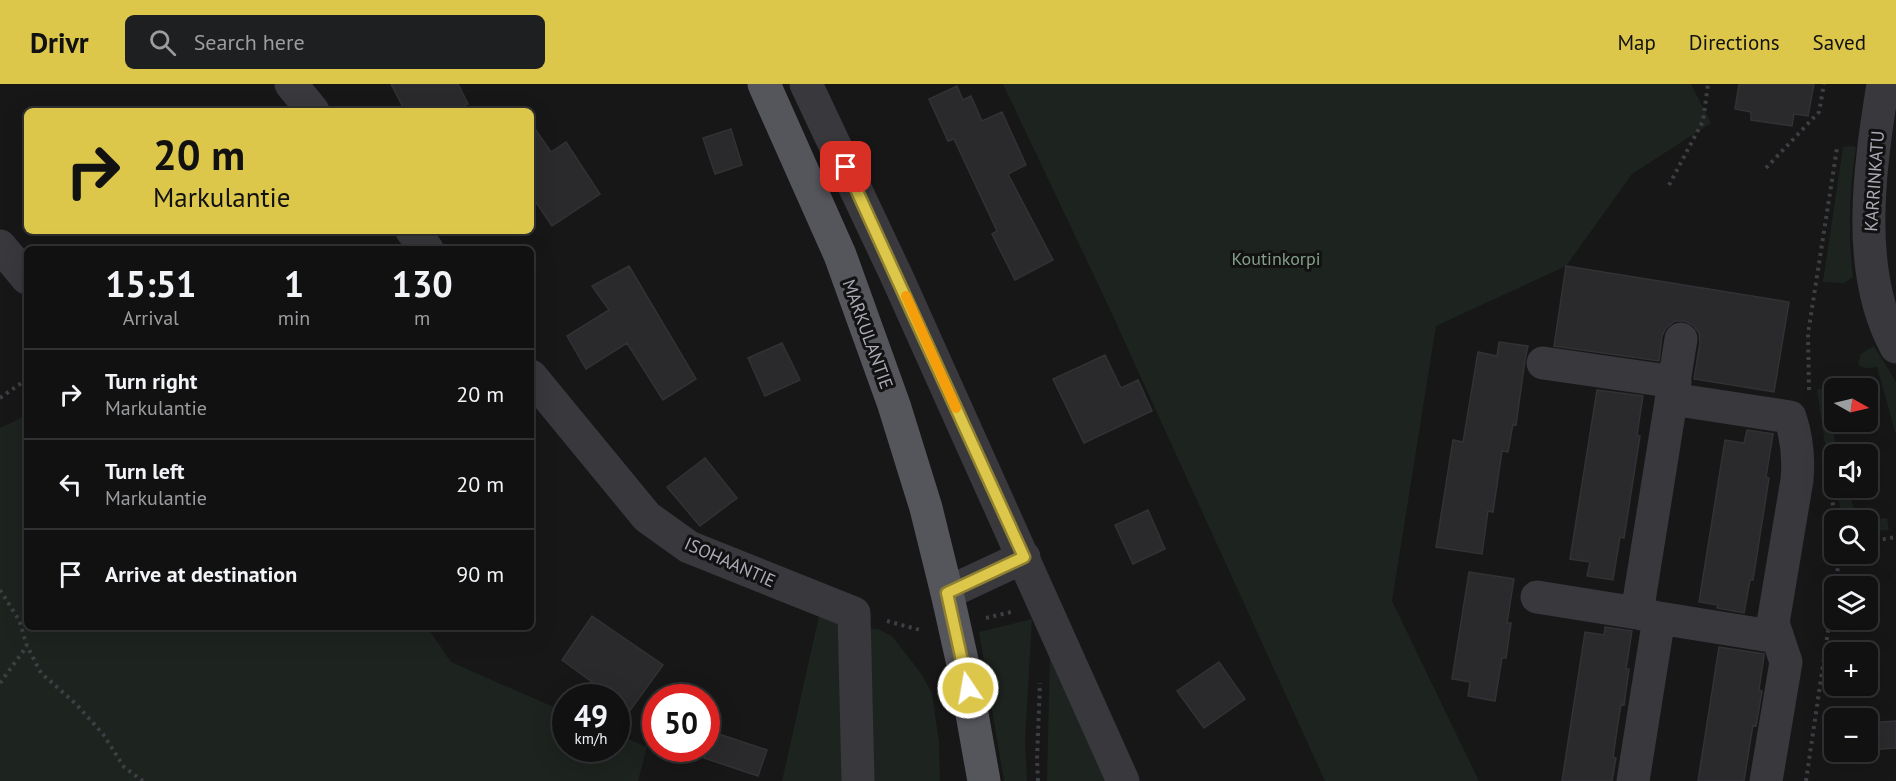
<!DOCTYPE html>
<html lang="en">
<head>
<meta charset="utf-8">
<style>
	body { margin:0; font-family:"PT Sans",sans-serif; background:#1e1f20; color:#f1f3f6; height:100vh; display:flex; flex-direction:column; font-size:22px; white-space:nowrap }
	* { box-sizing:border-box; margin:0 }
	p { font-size:20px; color:#9c9d9f }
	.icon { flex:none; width:33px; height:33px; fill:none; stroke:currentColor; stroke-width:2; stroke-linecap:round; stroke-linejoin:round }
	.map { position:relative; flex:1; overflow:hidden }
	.side { position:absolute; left:24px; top:162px; width:510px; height:384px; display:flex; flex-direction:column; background:#111112; border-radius:9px; box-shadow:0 6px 24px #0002,0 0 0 2px #303132 }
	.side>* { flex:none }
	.top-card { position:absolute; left:24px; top:24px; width:510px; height:126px; border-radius:9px; box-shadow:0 6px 24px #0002,0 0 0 2px #303132; background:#dcc74b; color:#111; overflow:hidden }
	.needle { width:39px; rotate:98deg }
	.buttons { position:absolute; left:1824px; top:294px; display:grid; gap:12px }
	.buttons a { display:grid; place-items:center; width:54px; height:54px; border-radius:9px; background:#111112; box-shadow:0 6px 24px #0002,0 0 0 2px #303132; font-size:30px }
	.speed { position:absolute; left:552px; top:600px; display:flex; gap:12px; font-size:30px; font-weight:700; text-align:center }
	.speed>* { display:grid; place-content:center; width:78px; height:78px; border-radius:50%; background:#111112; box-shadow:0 6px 24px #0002,0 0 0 2px #303132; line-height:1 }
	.speed small { font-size:15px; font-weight:400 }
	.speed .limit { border:9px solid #d22; background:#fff; color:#111 }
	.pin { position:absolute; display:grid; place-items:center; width:51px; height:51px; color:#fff; margin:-26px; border-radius:12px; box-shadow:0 3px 9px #0006 }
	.me { position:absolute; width:66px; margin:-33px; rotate:348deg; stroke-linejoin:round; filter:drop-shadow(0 0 4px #0008) }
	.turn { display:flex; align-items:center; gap:21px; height:126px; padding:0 30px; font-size:27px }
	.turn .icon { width:78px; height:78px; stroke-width:2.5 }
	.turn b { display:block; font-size:42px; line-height:51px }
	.eta { display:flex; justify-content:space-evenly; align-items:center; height:102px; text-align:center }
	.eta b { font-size:36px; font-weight:800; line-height:42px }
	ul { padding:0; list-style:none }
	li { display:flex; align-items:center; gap:18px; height:90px; padding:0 30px; border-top:2px solid #303132 }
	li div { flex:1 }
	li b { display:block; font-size:22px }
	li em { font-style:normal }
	header { display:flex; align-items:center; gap:36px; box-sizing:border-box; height:84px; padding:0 30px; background:#dcc74b; color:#111 }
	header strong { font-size:28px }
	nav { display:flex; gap:33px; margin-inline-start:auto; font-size:21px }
	.search { width:420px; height:54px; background:#1e1f20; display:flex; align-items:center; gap:15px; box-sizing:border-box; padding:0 21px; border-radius:9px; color:#9c9d9f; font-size:22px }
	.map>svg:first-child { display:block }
	.green { fill:#1d231f }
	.building { fill:#2a2a2c; stroke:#323134; stroke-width:1.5 }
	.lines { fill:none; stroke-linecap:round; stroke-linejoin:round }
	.path { stroke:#3e3f44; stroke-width:4; stroke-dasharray:3 4.5; stroke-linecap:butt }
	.minor { stroke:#38383d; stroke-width:33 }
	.major { stroke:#55555c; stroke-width:33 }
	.route-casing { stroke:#8f8131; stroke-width:15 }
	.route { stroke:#dcc74b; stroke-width:10 }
	.slow { stroke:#f59e0b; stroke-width:10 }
	.labels { text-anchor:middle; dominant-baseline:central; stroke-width:6; stroke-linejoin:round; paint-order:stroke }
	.street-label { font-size:18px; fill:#abacb7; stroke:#121213 }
	.park-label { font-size:18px; fill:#849f8b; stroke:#121213 }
</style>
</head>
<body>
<header>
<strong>Drivr</strong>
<div class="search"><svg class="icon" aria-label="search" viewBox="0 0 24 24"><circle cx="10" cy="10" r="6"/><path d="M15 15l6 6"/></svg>Search here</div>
<nav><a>Map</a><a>Directions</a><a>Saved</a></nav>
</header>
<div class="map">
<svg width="1896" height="697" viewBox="0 0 1896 697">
	<rect width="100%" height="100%" fill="#171718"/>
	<!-- green -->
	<path class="green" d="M1003,0H1691L1711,39L1632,90L1566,182L1436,242L1392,517L1479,697H1325L1107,219Z
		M1851,62L1856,63C1849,107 1848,149 1853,193L1844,199L1823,198L1843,63Z
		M1874,262L1896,298V351L1877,283C1870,284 1864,286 1858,280L1861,270Z
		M1826,303L1837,370H1834V402L1827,374L1817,306Z
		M27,331V543H427L451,578L565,628L566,664H616L617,650L647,663L638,697H0V344Z
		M1835,404H1847L1856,431L1863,436L1887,434L1889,446L1868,448V436H1844Z
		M819,532L838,538L845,697H782Z
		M1032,535L1025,657L1027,697H1004L979,548Z
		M866,545H878L892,552L920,588L932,609L939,658L940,697H865Z
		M1050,569L1110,697H1047Z"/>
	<!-- building -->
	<path class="building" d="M391,0H458L468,20L453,27H405Z
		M1739,0H1814L1808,32L1794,30L1792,42L1751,36V28L1735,25Z
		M957,2L963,16L971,12L982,37L1002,28L1026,81L1008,90L1053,176L1015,196L992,150L997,147L954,55L948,57L929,15Z
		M531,39L551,68L566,58L600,110L552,142L531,111Z
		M731,45L742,81L715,90L703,54Z
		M629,182L696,295L663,316L627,259L586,285L567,252L609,226L592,202Z
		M1566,182L1789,218L1774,308L1694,295L1700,258L1699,249L1693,241L1685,237H1675L1666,244L1662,252L1659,277L1554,262Z
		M1499,258L1528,262L1525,276L1516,341L1513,340L1508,368L1502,367L1493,428L1488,427L1482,470L1436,463L1453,356L1463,358L1478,268L1497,272Z
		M782,259L800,296L765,312L748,274Z
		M1105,271L1121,304L1138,296L1152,327L1084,359L1053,295Z
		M1597,306L1643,312L1637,351L1640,352L1624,454L1620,453L1613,496L1587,492L1590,478L1570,475Z
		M1747,346L1773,350L1766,393L1769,394L1753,496H1750L1744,529L1717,524L1718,521L1699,518L1725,356L1744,359Z
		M705,374L737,414L700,442L667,403Z
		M1148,426L1165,465L1133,480L1115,441Z
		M1469,488L1514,495L1507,539H1511L1506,574H1502L1495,617L1468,612L1470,598L1452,595Z
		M592,532L663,581L616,646V614H591L599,603L562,576Z
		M1605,543L1632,547L1626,585H1629L1624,621L1621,620L1613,673L1616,674L1612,697H1562L1585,548L1604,551Z
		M1719,563L1764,570V572L1759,606L1762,607L1756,642L1753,641L1744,697H1698Z
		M1219,578L1245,615L1204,644L1177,607Z
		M1896,637V664L1868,666V639Z
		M713,648L767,666L758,692L704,674Z"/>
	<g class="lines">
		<!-- path -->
		<path class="path" d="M1766,84L1819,28L1824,0
			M1669,101L1703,37L1708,0
			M1809,306L1808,250L1837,64
			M0,314L27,295
			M1831,411L1836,436
			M1868,458L1896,453
			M1835,502L1840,470
			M0,506L19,536L27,562L41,589L76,620L103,650L124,683L143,697
			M986,534L1011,528
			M887,537L920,546
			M0,599L27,562
			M1038,697L1037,675L1040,599
			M1806,697L1834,506"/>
		<!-- minor -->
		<path class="minor" d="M291,0L313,27
			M806,0L897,193L1123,697
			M1883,0C1870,82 1854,186 1896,263
			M412,147L427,165
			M0,162L27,194
			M1543,279L1675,298
			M531,292L647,433L689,463L854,529L858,697
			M1672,315L1790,333C1797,354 1799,375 1797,396L1773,539L1786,578L1766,697
			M947,509L1024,473
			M1537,513L1637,529L1681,255
			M1659,534L1777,553
			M1633,697L1659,534L1637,529"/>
		<!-- major -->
		<path class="major" d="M764,0L840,171L894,321L926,424L947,509L964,585L984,697"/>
	</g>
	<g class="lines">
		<!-- route casing -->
		<g class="route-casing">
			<path id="route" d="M846,83L1024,473L947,509L968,604"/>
		</g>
		<!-- route -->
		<use href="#route" class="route"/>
		<!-- slow -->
		<path class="slow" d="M906,212L956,324"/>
	</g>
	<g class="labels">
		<!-- street labels -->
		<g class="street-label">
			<text transform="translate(1874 97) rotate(-86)">KARRINKATU</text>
			<text transform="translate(868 250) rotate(70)">MARKULANTIE</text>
			<text transform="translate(730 478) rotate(24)">ISOHAANTIE</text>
		</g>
		<!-- park labels -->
		<g class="park-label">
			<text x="1276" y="174">Koutinkorpi</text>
		</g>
	</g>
</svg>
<div class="buttons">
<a><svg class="needle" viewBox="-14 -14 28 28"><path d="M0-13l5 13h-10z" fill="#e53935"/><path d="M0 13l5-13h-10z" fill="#9c9d9f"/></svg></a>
<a><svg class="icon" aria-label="sound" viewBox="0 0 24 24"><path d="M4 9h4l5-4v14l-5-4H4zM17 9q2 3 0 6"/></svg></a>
<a><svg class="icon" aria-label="search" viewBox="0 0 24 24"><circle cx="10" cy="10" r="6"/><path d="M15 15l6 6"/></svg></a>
<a><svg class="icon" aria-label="layers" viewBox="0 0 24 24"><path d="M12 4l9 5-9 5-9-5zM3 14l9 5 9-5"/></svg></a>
<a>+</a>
<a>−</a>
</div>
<div class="speed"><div>49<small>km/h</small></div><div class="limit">50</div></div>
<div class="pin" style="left:846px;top:83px;background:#d93025"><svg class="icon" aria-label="arrive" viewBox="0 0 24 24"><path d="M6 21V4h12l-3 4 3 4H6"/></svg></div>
<svg class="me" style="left:968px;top:604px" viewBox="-20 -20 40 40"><circle r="17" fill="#dcc74b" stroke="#fff" stroke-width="3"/><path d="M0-11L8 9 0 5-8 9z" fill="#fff"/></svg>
<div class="top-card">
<div class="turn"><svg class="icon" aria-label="right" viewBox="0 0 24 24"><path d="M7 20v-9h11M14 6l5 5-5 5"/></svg><div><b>20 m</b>Markulantie</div></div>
</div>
<section class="side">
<div class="eta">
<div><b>15:51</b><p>Arrival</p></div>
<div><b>1</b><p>min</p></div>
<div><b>130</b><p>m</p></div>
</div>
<ul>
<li><svg class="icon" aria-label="right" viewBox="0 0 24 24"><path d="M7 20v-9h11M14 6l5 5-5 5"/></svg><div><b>Turn right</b><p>Markulantie</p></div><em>20 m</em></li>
<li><svg class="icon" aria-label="left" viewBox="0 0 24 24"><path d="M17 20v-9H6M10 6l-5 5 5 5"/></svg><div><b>Turn left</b><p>Markulantie</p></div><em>20 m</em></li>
<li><svg class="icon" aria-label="arrive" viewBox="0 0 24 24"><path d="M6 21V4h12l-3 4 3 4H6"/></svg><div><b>Arrive at destination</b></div><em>90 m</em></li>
</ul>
</section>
</div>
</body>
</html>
